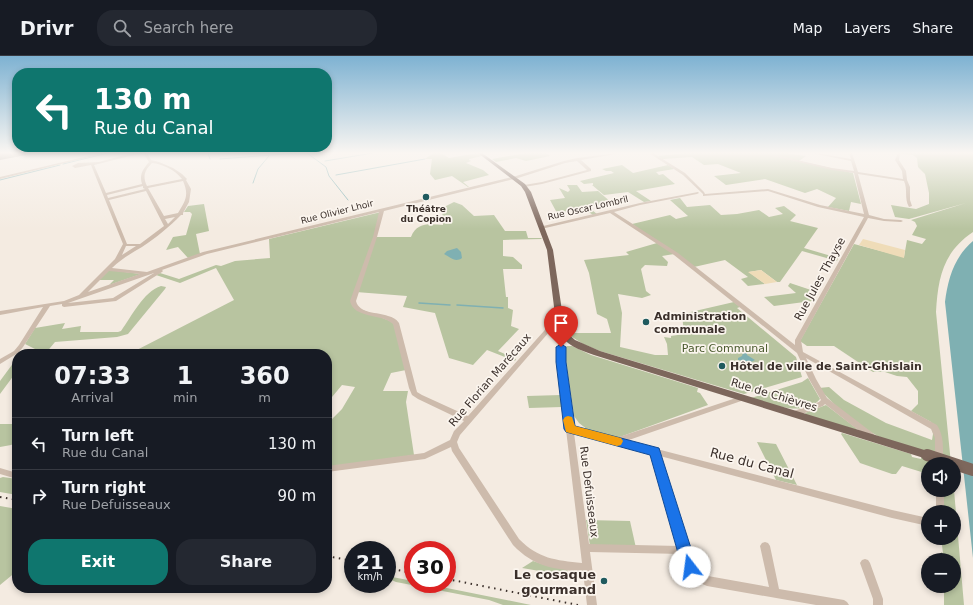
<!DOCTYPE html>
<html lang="en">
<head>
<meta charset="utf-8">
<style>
	body { margin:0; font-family:"DejaVu Sans",sans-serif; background:#242831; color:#f1f3f6; height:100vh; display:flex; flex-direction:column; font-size:15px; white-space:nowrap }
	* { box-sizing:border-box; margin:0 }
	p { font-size:13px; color:#9ea1a6 }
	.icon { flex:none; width:22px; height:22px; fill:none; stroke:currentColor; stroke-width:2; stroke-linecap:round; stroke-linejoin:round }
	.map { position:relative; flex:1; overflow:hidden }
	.details { position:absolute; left:12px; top:293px; width:320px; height:244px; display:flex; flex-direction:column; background:#171b24; border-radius:16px; box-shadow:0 2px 6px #0003 }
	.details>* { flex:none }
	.hud { position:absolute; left:12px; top:12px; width:320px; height:84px; border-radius:16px; box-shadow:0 2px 6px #0003; background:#0f766e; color:#fff; overflow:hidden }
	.buttons { position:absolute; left:921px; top:401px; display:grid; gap:8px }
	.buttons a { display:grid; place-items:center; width:40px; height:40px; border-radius:50%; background:#171b24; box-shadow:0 2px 6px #0003; font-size:20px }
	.speed { position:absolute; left:344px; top:485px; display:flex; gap:8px; font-size:20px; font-weight:700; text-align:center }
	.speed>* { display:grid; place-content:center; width:52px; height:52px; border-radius:50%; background:#171b24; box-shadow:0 2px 6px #0003; line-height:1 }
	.speed small { font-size:10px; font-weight:400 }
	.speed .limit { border:6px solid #d22; background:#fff; color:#111 }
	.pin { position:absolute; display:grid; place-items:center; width:34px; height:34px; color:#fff; margin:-41px -17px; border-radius:50% 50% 50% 0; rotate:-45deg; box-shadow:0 0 4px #0007 }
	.pin .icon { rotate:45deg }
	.me { position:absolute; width:44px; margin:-22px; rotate:345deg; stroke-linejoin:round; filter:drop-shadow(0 0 3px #0008) }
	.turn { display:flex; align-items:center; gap:14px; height:84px; padding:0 16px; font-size:18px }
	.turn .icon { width:52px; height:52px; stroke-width:2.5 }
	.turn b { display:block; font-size:28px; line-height:34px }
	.eta { display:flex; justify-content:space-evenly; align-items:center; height:68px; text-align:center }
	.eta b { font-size:24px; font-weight:800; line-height:28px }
	.button { display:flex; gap:8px; margin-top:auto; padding:8px 16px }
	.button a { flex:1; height:46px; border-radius:16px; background:#0f766e; color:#fff; font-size:16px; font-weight:800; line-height:46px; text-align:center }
	.button a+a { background:#242831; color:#f1f3f6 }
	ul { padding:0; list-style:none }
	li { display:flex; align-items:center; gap:12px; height:52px; padding:0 16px; border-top:1px solid #363941 }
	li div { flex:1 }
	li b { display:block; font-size:15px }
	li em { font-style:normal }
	header { display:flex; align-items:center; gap:24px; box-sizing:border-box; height:56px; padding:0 20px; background:#171b24; border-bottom:1px solid #363941 }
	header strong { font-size:19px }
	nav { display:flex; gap:22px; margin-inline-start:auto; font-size:14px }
	.search { width:280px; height:36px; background:#242831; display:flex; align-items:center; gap:10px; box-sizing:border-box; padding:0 14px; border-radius:16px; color:#9ea1a6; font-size:15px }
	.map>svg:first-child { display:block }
	.green { fill:#b8c4a0 }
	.sand { fill:#efdcb8 }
	.water { fill:#7fb0b2 }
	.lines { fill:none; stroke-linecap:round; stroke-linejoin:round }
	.stream-far1 { stroke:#7fb0b2; stroke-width:1 }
	.stream { stroke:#7fb0b2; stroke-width:1.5 }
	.taxiway { fill:#988e86; fill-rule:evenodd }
	.runway { fill:#988e86; fill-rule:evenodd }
	.minor { fill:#cdbbac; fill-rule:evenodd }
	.major { fill:#7d675c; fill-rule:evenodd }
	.rail { stroke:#3b302b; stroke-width:2; stroke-dasharray:1.5 4.5; stroke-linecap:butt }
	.major-bridge { stroke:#7d675c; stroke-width:12 }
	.route { fill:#1a73e8; stroke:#114b97 }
	.slow { fill:#f59e0b }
	.poi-dot { fill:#1f5a5e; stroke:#fbf5ee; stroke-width:1.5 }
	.labels { text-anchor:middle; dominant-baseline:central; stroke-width:3.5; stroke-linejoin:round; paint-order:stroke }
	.far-street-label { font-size:9px; fill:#3b302b; stroke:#fbf5ee }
	.far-poi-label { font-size:9px; font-weight:bold; fill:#3b302b; stroke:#fbf5ee }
	.street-label { font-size:11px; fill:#3b302b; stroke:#fbf5ee }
	.poi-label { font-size:11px; font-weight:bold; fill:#3b302b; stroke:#fbf5ee; text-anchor:start }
	.park-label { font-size:11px; fill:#4a5a2e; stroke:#fbf5ee }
	.near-street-label { font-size:13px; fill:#3b302b; stroke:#fbf5ee }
	.near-poi-label { font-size:13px; font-weight:bold; fill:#3b302b; stroke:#fbf5ee; text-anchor:end }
</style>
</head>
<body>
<header>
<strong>Drivr</strong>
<div class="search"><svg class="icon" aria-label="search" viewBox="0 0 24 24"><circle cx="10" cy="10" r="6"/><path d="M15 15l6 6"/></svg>Search here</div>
<nav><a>Map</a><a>Layers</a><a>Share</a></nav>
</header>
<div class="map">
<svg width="973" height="549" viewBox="0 0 973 549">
	<rect width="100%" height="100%" fill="#f4ebe1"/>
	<!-- green -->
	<path class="green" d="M432,97H441L449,102L477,97L482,100L469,103V104L471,105L466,107L483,114L489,119L463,126L469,131H468L452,120L435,124L430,118L432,103H425L432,98Z
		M526,97H547L550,100L526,105L516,102L496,106L492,103Z
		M685,97H785L806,100L799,105L853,117L861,148L851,146L849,155L828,151L836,142L817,133L805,137L765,123L726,129L714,120L741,117L718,108L704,109L692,101L662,103L658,100Z
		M892,97H973V176C943,196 938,222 936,256L951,408H928V418L902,410L896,418H892L860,407L841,378L842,377L911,398L912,401L921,403V394C909,390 897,387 885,383C863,375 834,350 819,332L829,331L844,344L886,367L932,384L933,378L931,366L911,355L918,348V335L907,321L897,320L885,316H873L834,290H807L800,285L854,188L904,201L907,184L922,188L926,183L912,179L917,170L915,166L911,164L966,147L909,163L895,161L891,149L916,153L929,148V137L925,118L918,111L917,102L913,99Z
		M622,109L633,117L668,109L674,113L656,116L659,119L663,118L675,128L636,135L651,145L644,146L628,136L604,139L592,129H593V127L584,128L580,125L614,117L611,115H606L602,113Z
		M567,129H577L582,136L598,135L612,147L588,151L597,158L593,159L583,152L557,157L550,144L565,142L559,132L568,136L570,134Z
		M680,142L687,151L710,149L721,159L737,158L759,154L769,161L783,158L775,152L784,150L796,159L790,165L818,172L804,192L838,202L837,205L802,195L780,226H777L761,214L749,216L765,228L748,230L741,223L748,221L725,204L694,211L632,168L670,159L676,163L688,160L670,144Z
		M454,146L462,149L474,160L494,159L505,175H526L528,182H541L542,183L503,184V200L513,201L522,209V213H503L506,241H508V252L513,254L511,270L519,273L498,295L516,303L515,305L487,294L473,309L449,302L435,257L403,251L407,240L356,236L353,250L395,267L406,314L391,317L383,335H408L406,346L414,399L327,411V368L342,353L355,331L342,329L327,347V298H129L234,244L216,212L180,227L156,219L160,217L179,223L216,209L221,210L235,205L270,202L269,183L381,156L374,181H411C417,166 429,168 443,169L442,151L446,150Z
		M204,148L209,175L196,178L200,198L188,202L178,191L166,194L173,181L186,179L192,158L190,156H184L188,150Z
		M657,187L674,198L662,200L668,206L667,210L645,209L641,213L646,235L651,239L642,242L618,238L622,257L620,291L655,299H668L667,288L664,281L671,282V280L684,278L682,258L734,246L740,251L737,252L796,301L802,321L744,338L600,295L583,288L569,279L568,277H611L607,263L597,258L589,217L584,204L629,199L626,196Z
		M109,214L141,218L109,229L114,224H99Z
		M790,227L817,236L812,245L774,250L764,241L796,237L788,230Z
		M161,230L166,231L165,233L128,278L117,281L55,286L45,298L25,288L35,272L65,267L62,273L81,270L80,276H118L121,275C132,260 143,236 161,230Z
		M567,290H572L591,299L698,332L697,336L700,337L708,349L617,382L588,374L579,367L574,360L566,305L565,291Z
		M17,302V315L0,338V325Z
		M808,322L820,343C804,362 771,348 751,342L802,326Z
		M561,339L562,351L529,352L527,340Z
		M826,349L856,372L857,374L806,359L805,357Z
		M0,368H17V386L11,389L0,391Z
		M757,386L776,388L797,429L776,424Z
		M3,421L17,423V439L0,436V422Z
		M936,434H954L964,549H944V530H954V504H942L941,496L943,497L941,482H954V456H938Z
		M0,450L17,453V515L0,529Z
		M586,464L630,465L636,492L590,490Z
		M533,505L545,509L567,513L569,520L522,512Z
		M387,520L413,525V528H427L531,549H503L489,544L396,526L387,522Z"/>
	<!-- sand -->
	<path class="sand" d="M863,183L905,194L904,202L859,189Z
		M761,214L777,226L765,228L748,216Z"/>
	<!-- water -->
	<path class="water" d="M973,185V502L945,246C948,223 954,201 973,185Z
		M457,192L461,196L462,202C455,207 450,201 444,198L447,195Z
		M736,291L754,292L747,297V299L755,304L751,306L738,304V302L742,300L743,297L735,293Z"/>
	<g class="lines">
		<!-- stream-far1 -->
		<path class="stream-far1" d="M208,97L210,103
			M307,97L326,111L329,120L348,144
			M220,103L297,97
			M325,105L373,97
			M63,108L108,97
			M336,119L425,103
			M0,124L60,109
			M253,127L258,113L269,100"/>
		<!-- stream -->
		<path class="stream" d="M419,247L450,249
			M457,249L503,252"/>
		<!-- taxiway -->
		<path class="taxiway" d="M14,97H27L26,99L0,104V100Z"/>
		<!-- runway -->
		<path class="runway" d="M0,97H12L9,101L0,103Z"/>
		<!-- minor -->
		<path class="minor" d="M101,97H106L0,123V121Z
			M132,97H147L151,104L159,106L173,112L182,118L187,123L186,124L191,133L189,146L183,157V159H181C169,171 157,181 142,191C132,197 121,203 112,212L147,216L203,196L516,120L564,105L577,102L617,97L616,98L581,104L591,113V115L542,128L524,131L522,130L524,129L542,126L587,114L577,105L565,107L518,122L384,155L377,181L356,245C359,258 378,256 388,260C393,261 396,263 399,267L417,336L422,339L468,360L552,266L560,262L563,264L556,268L460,379L457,386L459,392L519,483C539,503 555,504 582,507L558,307V275L561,273L564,275V307L573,371L616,382L742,340H744L745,342L744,344L626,385L892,454L928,462V470L892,462L660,400L694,509L699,517L708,520L769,531L760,490L762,487L765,486L768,487L770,490L779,533L844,544L847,546L849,549H816L707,530C688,522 687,517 682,498L590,496L597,549H587L583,516C554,513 534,511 513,489L452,395L451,391L425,403L327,416V410L424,397L450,384L454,375L464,365L418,343L412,339L409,332L393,268C381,257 354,263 350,245L373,181L379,156L207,198L162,214L163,215L162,216L116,245L64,251L62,250V248L50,250L23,291L18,297L0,308V303L14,295L19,289L43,251L0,259V255L64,245L79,239L115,203L123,188L91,109L75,112L72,110L78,107L99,106ZM138,98H144L149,106C143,113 139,119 142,128L106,137L94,109ZM152,107C163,108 175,114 182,123L147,130C142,120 145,114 152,107ZM183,125C189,139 186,144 178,157L164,160L148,132ZM143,130V132L145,133L108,142L107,139ZM146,135L164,170L140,188H127L109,144ZM175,161L168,168L165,163ZM126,190H136L122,199ZM109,215L140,218L88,236ZM154,217L113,242L68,247ZM574,377L652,398L679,490L589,488Z
			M649,97H653L685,117L704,136L705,138L768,133L820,149L864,158L854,117L832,114L773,100L775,99L832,112L854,115L851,105L811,97H817L851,103L849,97H852L858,116L903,123L902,115L895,104L898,97H900L899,104L906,115L907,124L910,131V144L912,150L909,151C904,142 908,134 904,125L858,118L869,159L884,163L901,164L903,165L901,166L884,165L868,162L801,284L803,296L937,369C944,380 943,391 943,404L942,406L939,407L936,406L935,404V382L931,373L806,302L816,323L827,342L874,378L875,380L874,382L871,383L868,382L825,348L823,350L797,360L794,361L791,360L790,358L791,356L819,346L821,344L809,323L797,297L674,199L610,157L541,173L539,172V171L640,147L698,136L699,137L697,138L640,149L614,156L678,197L795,289V284L864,161L818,151L768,135L703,140V138L683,119Z
			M0,412L17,417V423L0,418Z
			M936,434H944V456H936Z
			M865,503L868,504L870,507L883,543V549H873V543L860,507L862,504Z"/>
		<!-- major -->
		<path class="major" d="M478,97H482L525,128L531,136L553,194L565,275L575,284L600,295L931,396L932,399L931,402L927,403L594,299C579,294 566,289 557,275L547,194L525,136L521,130Z"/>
		<!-- rail -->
		<path class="rail" d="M0,441L17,444
			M327,500L353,505
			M387,512L413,517
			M447,523L578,549"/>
		<!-- major-bridge -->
		<path class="major-bridge" d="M927,399L973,414"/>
	</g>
	<!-- sky -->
	<linearGradient id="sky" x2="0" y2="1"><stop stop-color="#7eb2d2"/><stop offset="0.56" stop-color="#faf6f2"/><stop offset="1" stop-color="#faf6f2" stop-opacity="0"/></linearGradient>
	<rect width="973" height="173" fill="url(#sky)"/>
	<!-- route -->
	<path class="route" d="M561,288L566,291V306L575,370L659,392L697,511L695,516L690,518L684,516L682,511L650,399L566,376L564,373L556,306V291Z"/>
	<!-- slow -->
	<path class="slow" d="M568,360L572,361L575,370L621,382L623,385L621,389L617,390L566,376L563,364L565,361Z"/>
	<!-- markers -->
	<g class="poi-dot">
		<circle cx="426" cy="141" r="4"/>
		<circle cx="646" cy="266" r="4"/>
		<circle cx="722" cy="310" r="4"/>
		<circle cx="604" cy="525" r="4"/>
	</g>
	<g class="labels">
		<!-- far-street labels -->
		<g class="far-street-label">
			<text transform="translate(588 152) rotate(-13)">Rue Oscar Lombril</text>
			<text transform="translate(337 156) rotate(-14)">Rue Olivier Lhoir</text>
		</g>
		<!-- far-poi labels -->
		<g class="far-poi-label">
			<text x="426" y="153">Théâtre<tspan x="426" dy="10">du Copion</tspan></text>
		</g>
		<!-- street labels -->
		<g class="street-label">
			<text transform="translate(820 223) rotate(-61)">Rue Jules Thayse</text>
			<text transform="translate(490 324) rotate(-49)">Rue Florian Marécaux</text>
			<text transform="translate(774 339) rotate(17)">Rue de Chièvres</text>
			<text transform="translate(589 436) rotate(83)">Rue Defuisseaux</text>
		</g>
		<!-- poi labels -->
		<g class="poi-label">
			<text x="654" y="260">Administration<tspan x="654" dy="13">communale</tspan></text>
			<text x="730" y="310">Hôtel de ville de Saint-Ghislain</text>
		</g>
		<!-- park labels -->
		<g class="park-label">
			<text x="725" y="292">Parc Communal</text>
		</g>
		<!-- near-street labels -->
		<g class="near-street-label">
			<text transform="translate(752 407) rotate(15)">Rue du Canal</text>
		</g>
		<!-- near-poi labels -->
		<g class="near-poi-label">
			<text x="596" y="518">Le cosaque<tspan x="596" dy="15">gourmand</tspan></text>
		</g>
	</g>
</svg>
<div class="buttons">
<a><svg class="icon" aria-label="sound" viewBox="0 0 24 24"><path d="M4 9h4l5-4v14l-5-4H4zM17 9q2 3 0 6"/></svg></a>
<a>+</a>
<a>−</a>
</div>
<div class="speed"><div>21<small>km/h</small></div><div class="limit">30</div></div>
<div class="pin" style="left:561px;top:291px;background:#d93025"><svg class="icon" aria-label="arrive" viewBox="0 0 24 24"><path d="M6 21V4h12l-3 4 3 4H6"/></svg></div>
<svg class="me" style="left:690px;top:511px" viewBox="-20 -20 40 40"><circle r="19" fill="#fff"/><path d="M0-13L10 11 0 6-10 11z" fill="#1a73e8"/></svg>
<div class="hud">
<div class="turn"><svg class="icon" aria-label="left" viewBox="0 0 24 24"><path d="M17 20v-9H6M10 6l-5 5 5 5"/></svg><div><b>130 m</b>Rue du Canal</div></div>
</div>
<section class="details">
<div class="eta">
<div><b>07:33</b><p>Arrival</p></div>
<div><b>1</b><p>min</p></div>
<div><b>360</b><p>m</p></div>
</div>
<ul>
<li><svg class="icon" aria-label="left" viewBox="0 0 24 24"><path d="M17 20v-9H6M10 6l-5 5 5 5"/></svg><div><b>Turn left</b><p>Rue du Canal</p></div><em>130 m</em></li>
<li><svg class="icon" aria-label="right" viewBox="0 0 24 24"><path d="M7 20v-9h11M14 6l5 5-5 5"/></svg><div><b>Turn right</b><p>Rue Defuisseaux</p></div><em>90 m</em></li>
</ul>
<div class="button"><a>Exit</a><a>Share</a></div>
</section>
</div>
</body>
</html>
